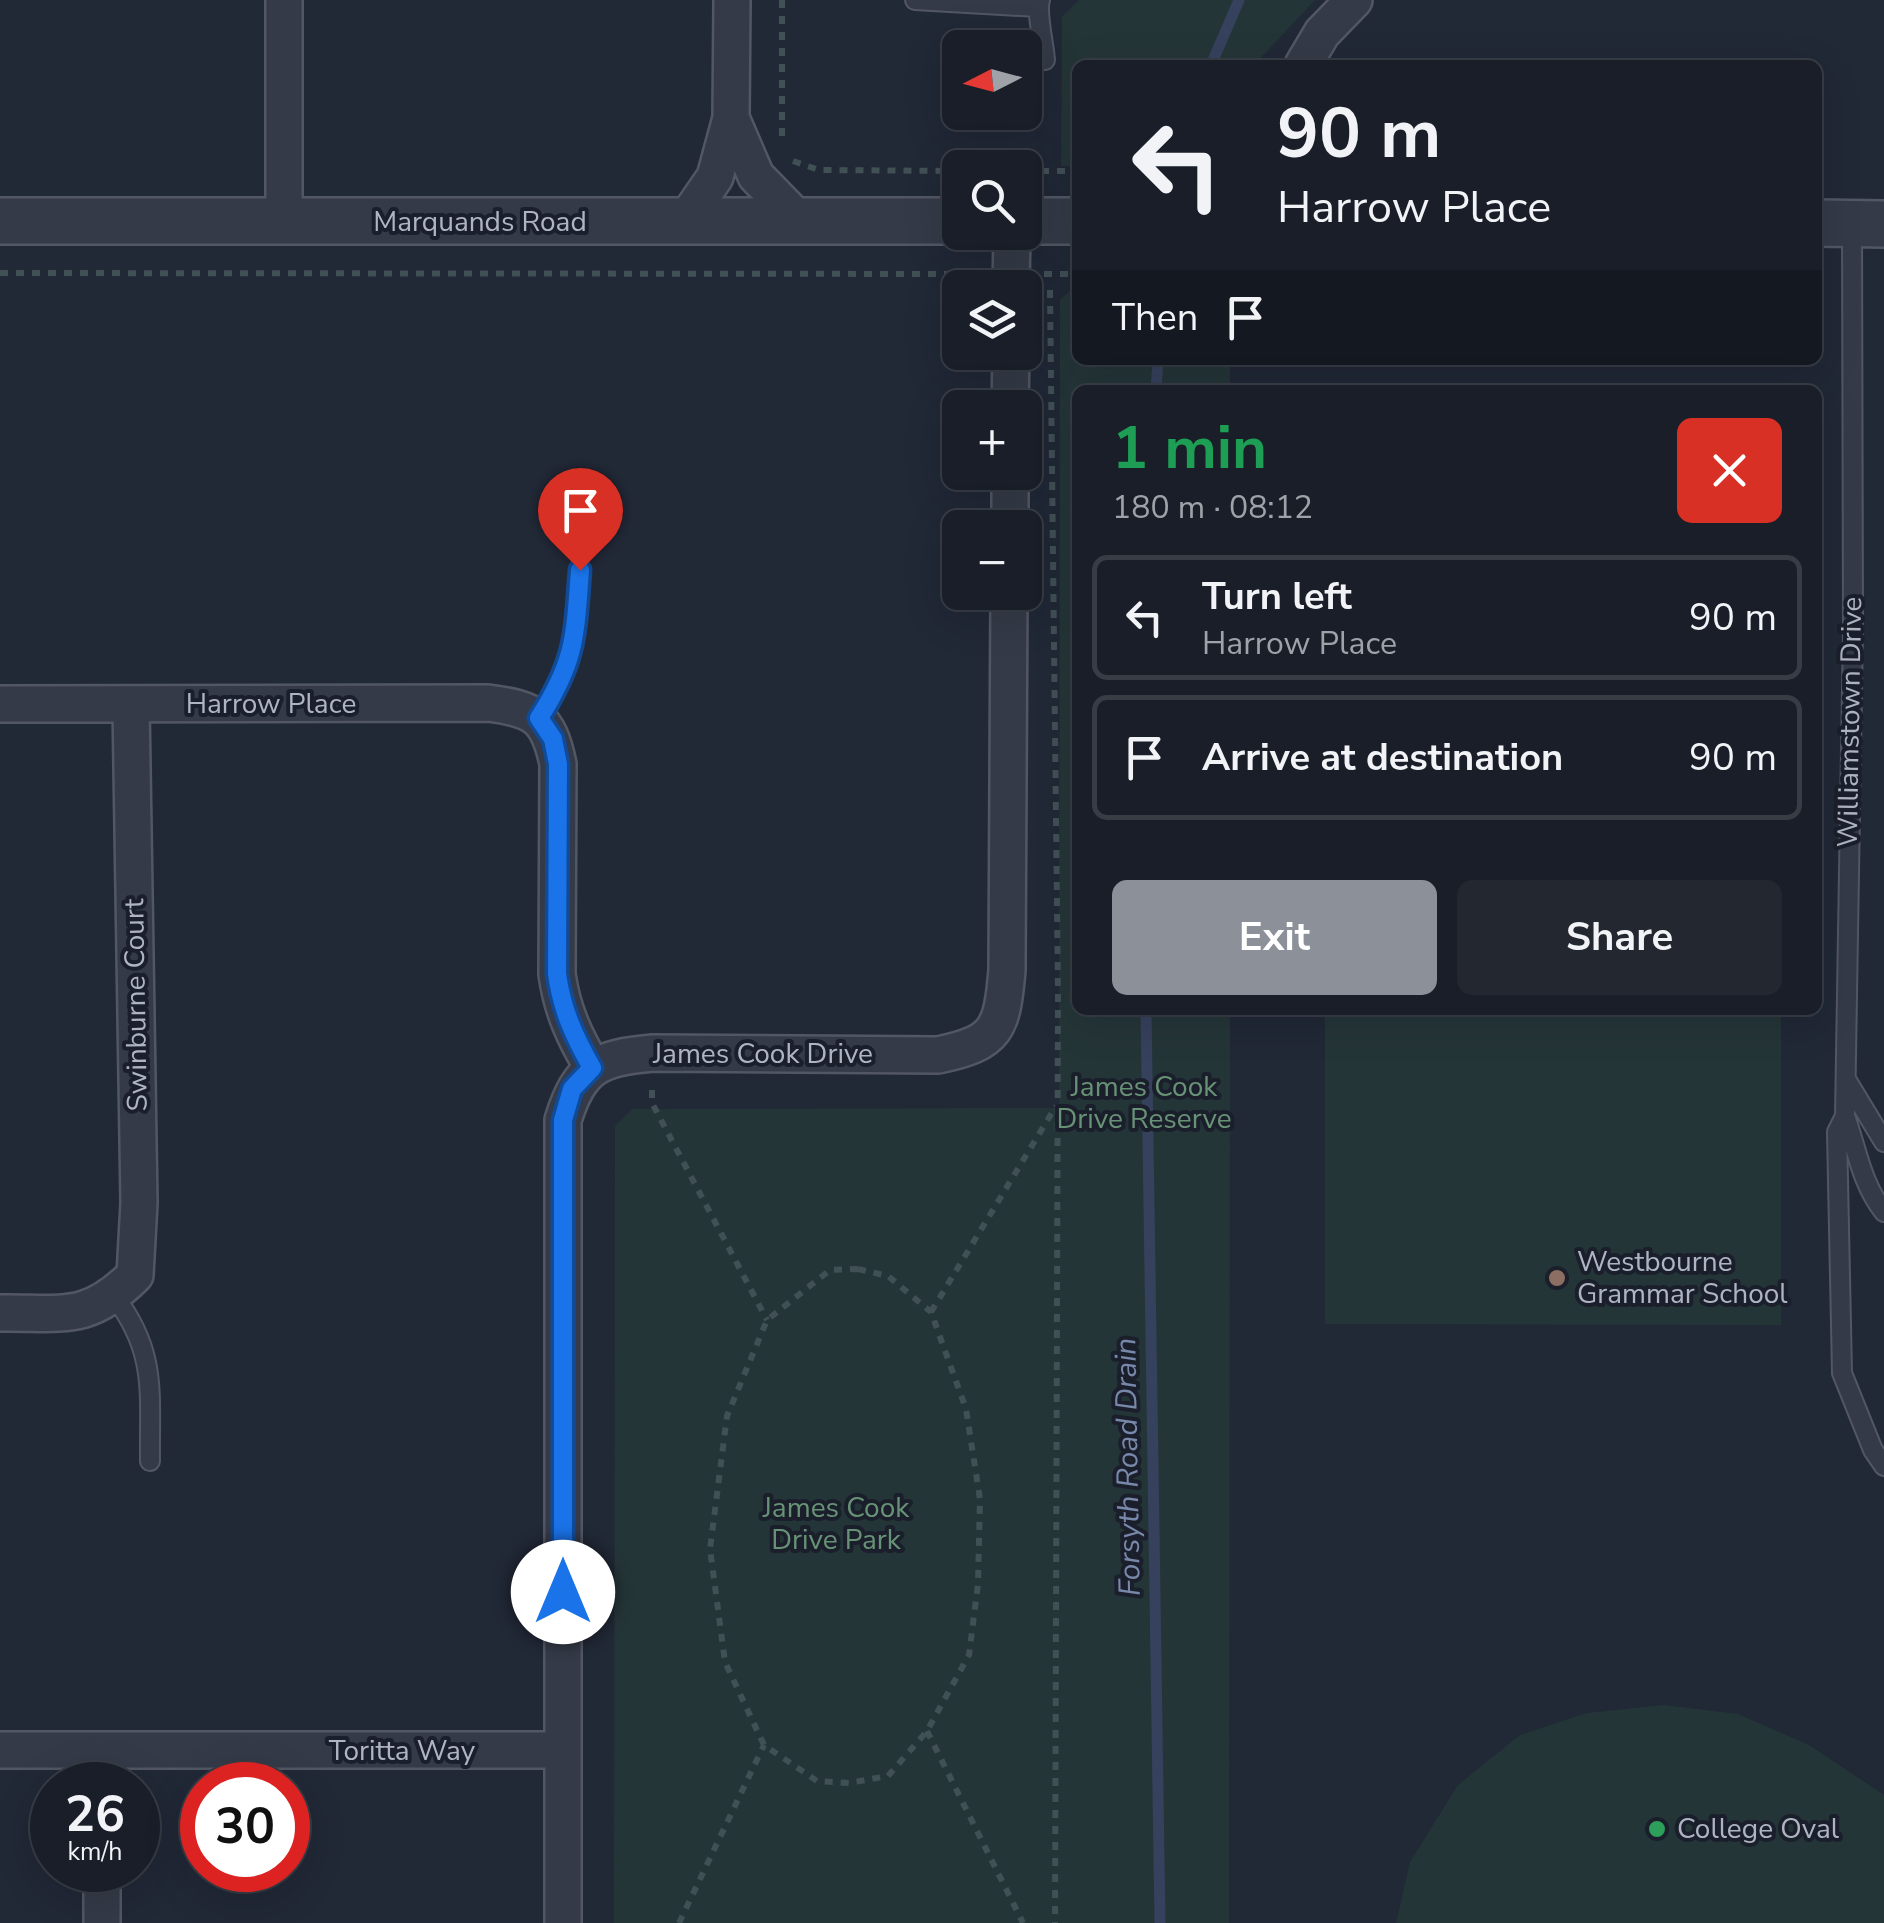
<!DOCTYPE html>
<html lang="en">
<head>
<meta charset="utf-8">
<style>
	body { margin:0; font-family:"Nunito Sans",sans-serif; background:#222730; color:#f1f3f6; height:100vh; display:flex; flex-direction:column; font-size:38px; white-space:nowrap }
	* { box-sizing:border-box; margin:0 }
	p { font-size:32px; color:#9fa2a8 }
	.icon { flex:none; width:55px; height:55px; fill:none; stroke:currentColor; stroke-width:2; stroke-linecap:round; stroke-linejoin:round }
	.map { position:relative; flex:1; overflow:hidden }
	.sheet { position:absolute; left:1072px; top:385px; width:750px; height:630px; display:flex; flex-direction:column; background:#191e28; border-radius:15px; box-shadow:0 10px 40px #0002,0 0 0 2px #373c45 }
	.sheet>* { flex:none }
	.guide { position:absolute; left:1072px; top:60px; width:750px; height:305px; border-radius:15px; box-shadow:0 10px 40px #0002,0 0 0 2px #373c45; background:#191e28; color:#f1f3f6; overflow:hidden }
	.needle { width:65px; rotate:264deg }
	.controls { position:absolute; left:942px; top:30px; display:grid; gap:20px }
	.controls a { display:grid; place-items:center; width:100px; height:100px; border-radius:15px; background:#191e28; box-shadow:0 10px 40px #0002,0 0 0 2px #373c45; font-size:50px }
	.speed { position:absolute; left:30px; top:1762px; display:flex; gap:20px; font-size:50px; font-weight:700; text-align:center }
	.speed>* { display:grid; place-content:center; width:130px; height:130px; border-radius:50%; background:#191e28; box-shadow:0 10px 40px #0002,0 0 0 2px #373c45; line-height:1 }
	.speed small { font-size:25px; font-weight:400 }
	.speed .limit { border:15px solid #d22; background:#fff; color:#111 }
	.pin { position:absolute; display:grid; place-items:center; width:85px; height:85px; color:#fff; margin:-102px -42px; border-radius:50% 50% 50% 0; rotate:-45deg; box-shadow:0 0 10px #0007 }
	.pin .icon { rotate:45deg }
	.me { position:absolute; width:110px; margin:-55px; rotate:0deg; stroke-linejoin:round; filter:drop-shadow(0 0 8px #0008) }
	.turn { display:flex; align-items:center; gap:35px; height:210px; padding:0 40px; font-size:45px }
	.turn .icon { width:130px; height:130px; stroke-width:2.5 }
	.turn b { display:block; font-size:70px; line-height:85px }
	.then { display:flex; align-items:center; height:95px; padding:0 40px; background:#0003; gap:20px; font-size:38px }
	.round { display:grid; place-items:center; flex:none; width:105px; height:105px; border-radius:15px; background:#222730 }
	.headline { display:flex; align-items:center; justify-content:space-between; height:170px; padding:0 40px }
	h1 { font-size:60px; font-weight:700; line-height:75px; color:#1e9e55 }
	.primary-button { display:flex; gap:20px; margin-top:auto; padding:20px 40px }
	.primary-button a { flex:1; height:115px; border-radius:15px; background:#8c9099; color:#fff; font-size:40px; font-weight:700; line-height:115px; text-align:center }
	.primary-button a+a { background:#222730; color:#f1f3f6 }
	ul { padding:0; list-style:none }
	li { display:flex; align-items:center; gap:30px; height:125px; margin:0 20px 15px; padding:0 20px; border:5px solid #373c45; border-radius:15px }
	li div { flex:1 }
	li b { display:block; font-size:38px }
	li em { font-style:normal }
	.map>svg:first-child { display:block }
	.green { fill:#243538 }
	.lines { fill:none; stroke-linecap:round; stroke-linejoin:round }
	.stream { stroke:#36415d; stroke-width:11 }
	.service-casing { stroke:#525764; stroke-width:22 }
	.minor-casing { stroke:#525764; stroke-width:40 }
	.tertiary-casing { stroke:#525764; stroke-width:50 }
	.path { stroke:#415055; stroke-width:6; stroke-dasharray:8 8; stroke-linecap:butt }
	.service { stroke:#343a47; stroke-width:18 }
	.minor { stroke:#343a47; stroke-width:35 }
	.tertiary { stroke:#343a47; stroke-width:45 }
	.route-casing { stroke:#114b97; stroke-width:25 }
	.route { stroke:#1a73e8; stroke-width:18 }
	.education-dot { fill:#8d6e63; stroke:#1a1f2b; stroke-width:4 }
	.leisure-dot { fill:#2e9e5b; stroke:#1a1f2b; stroke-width:4 }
	.labels { text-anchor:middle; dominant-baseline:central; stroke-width:8; stroke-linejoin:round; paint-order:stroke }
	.street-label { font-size:28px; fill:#afb4c3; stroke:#1a1f2b }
	.park-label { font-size:28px; fill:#689276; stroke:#1a1f2b }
	.poi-label { font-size:28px; fill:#afb4c3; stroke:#1a1f2b; text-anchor:start }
	.water-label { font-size:30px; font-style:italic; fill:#7888aa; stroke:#1a1f2b }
</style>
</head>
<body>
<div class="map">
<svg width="1884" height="1923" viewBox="0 0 1884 1923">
	<rect width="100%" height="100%" fill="#212836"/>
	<!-- green -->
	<path class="green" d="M1079,0H1315L1254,65H1078L1077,166H1061L1062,17Z
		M1077,284L1078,360H1230V390H1078V1010H1230L1229,1923H614L615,1126L632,1109L1059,1108L1060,300Z
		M1325,1010H1781V1325L1325,1324Z
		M1664,1705L1738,1714L1809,1745L1884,1795V1923H1396L1410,1862L1458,1785L1520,1735L1587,1713Z"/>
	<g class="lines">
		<!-- stream -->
		<path class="stream" d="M1211,65L1239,0
			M1156,390L1158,360
			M1146,1010L1160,1923"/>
		<!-- service casing -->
		<g class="service-casing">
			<path id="service" d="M915,0L1037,7
				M1040,0C1036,13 1044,44 1045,60
				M1852,224L1853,629L1845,1116C1857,1149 1861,1183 1884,1212
				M539,718C576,660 575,636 580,570
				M1847,1081L1884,1142
				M1845,1116L1837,1132L1842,1373L1873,1450L1884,1466
				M114,1296C158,1353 149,1394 150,1461"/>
		</g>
		<!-- minor casing -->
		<g class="minor-casing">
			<path id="minor" d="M284,0V222
				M1303,65L1322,33L1354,0
				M731,118L756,176L800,221
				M684,222L715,177L731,118L732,0
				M1011,288L1012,232
				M1010,408L1011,352
				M1010,528V472
				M0,704L488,703C534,709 548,716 558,764L557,974C562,1010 574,1036 593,1068
				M0,1313C63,1312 87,1323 135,1275L139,1203L131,705
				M0,1750H563
				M102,1785V1750
				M102,1923V1870
				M563,1923V1120C580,1066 598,1058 653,1053L938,1055C998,1043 1002,1028 1007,970L1009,592"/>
		</g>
		<!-- tertiary casing -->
		<g class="tertiary-casing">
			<path id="tertiary" d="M0,221H960
				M1025,221H1078
				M1818,223L1884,224"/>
		</g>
		<!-- path -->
		<path class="path" d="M782,0V139
			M793,161L819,170L960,171
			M1025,171H1078
			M0,273L976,274
			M1044,274H1078
			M1050,290L1058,994L1055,1923
			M652,1090V1103L767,1320
			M858,1269L888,1276L931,1312L966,1409L980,1499L978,1584L969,1655L927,1731L888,1776L849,1783L817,1781L764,1745L725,1662L710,1549L727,1416L767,1320L830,1270Z
			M931,1312L1056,1106
			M927,1731L1023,1923
			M679,1923L764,1745"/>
		<!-- service -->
		<use href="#service" class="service"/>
		<!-- minor -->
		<use href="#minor" class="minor"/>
		<!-- tertiary -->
		<use href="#tertiary" class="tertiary"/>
	</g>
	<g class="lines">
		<!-- route casing -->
		<g class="route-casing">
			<path id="route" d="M563,1592V1120L572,1089L592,1068C574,1036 562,1010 557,974L558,764L553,739L539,718C576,660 575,636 580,570"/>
		</g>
		<!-- route -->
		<use href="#route" class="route"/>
	</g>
	<!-- markers -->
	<circle class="education-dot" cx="1557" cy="1278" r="10"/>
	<circle class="leisure-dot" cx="1657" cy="1829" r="10"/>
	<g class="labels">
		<!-- street labels -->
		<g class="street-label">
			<text x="480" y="222">Marquands Road</text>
			<text x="271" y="704">Harrow Place</text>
			<text transform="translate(1850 722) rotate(-89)">Williamstown Drive</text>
			<text transform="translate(136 1005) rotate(-91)">Swinburne Court</text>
			<text x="763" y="1054">James Cook Drive</text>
			<text x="402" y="1751">Toritta Way</text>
		</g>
		<!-- park labels -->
		<g class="park-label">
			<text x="1144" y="1087">James Cook<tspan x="1144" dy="32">Drive Reserve</tspan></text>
			<text x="836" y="1508">James Cook<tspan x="836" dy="32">Drive Park</tspan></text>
		</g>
		<!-- poi labels -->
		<g class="poi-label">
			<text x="1577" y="1262">Westbourne<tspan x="1577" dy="32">Grammar School</tspan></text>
			<text x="1677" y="1829">College Oval</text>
		</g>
		<!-- water labels -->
		<g class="water-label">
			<text transform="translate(1128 1467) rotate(-91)">Forsyth Road Drain</text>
		</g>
	</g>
</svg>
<div class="controls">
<a><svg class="needle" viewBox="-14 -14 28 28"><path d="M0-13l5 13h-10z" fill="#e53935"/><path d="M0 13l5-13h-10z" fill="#9fa2a8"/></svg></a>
<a><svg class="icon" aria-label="search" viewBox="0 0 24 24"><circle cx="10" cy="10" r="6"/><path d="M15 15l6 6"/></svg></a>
<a><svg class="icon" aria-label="layers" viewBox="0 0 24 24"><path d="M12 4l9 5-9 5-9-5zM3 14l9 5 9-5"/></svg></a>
<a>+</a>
<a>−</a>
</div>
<div class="speed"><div>26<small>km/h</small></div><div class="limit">30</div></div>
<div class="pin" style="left:580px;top:570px;background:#d93025"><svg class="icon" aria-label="arrive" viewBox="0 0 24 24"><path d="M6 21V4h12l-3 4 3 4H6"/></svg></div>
<svg class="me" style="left:563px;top:1592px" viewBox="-20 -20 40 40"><circle r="19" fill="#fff"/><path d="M0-13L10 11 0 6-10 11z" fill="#1a73e8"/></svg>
<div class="guide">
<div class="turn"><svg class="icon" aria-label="left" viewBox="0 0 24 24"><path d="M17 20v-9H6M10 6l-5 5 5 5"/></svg><div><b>90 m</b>Harrow Place</div></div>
<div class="then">Then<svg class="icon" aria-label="arrive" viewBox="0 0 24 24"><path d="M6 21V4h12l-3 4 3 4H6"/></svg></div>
</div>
<section class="sheet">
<div class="headline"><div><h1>1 min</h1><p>180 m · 08:12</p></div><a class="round" style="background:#d93025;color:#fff"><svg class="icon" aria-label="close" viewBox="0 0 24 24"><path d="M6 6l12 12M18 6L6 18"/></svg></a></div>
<ul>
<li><svg class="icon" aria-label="left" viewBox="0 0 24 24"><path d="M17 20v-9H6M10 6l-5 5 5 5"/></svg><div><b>Turn left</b><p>Harrow Place</p></div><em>90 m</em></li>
<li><svg class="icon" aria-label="arrive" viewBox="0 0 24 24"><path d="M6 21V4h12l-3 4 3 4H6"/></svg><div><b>Arrive at destination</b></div><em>90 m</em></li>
</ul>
<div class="primary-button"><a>Exit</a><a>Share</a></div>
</section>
</div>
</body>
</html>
